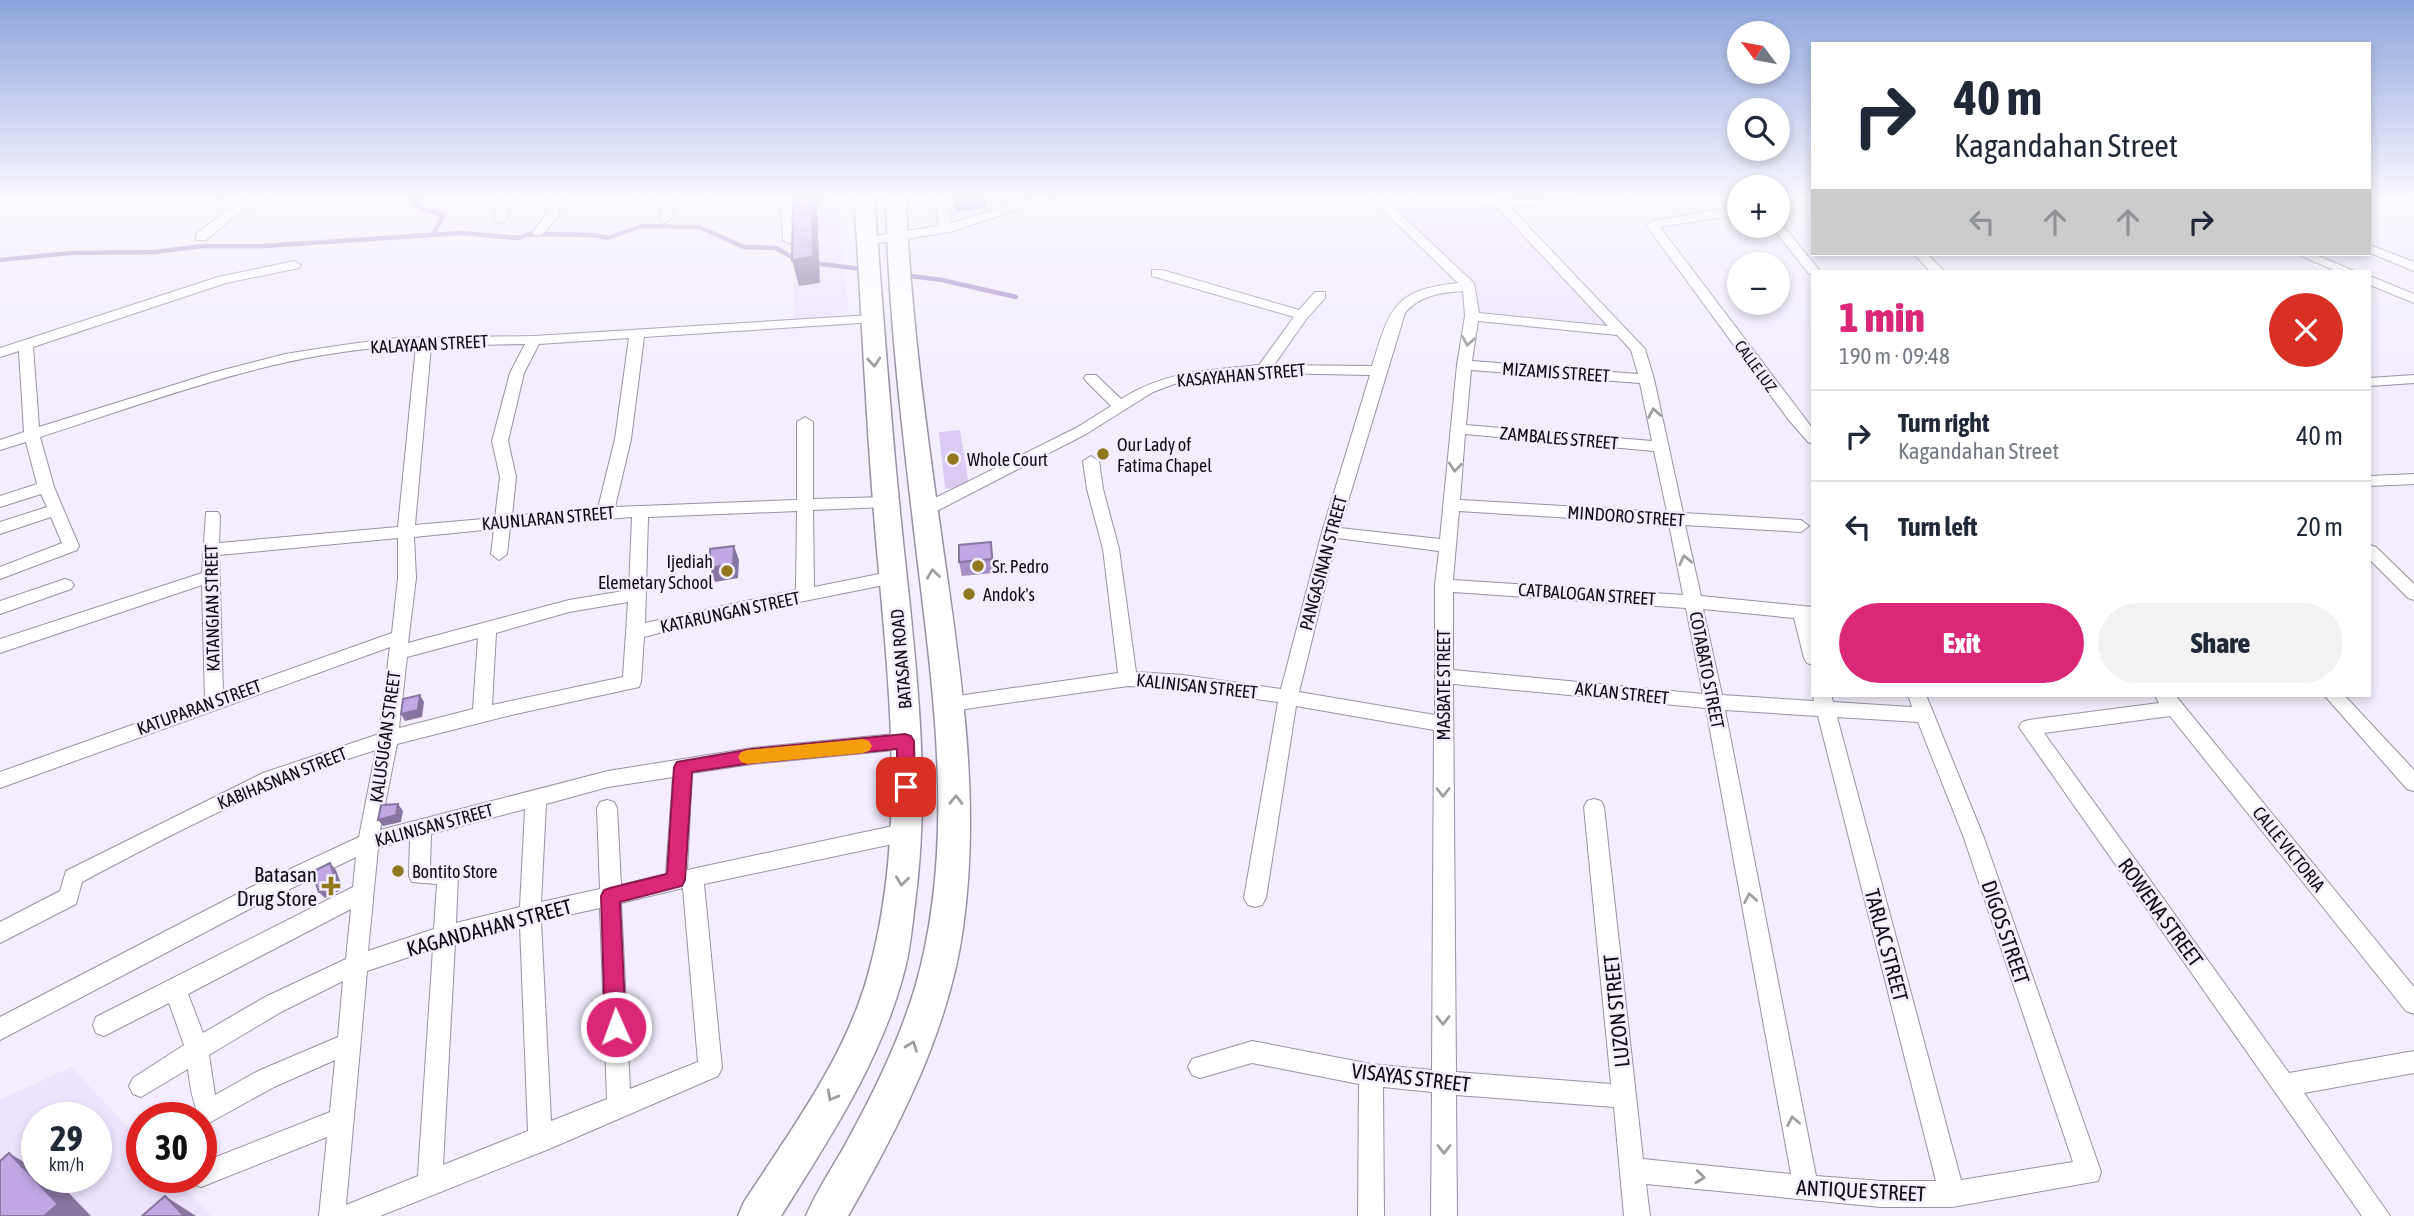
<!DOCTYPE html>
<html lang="en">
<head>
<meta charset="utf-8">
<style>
	body { margin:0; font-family:"Asap Condensed",sans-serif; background:#f2f2f3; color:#1f2937; height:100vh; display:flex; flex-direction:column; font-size:26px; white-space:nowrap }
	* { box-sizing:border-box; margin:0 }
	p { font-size:23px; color:#747a83 }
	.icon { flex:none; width:38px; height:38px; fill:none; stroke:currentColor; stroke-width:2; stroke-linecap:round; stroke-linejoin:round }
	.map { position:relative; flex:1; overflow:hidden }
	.panel { position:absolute; left:1811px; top:270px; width:560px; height:427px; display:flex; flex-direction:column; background:#fff; border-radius:0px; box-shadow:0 4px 10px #0003 }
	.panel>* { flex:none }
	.top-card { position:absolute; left:1811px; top:42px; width:560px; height:214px; border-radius:0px; box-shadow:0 4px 10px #0003; background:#fff; color:#1f2937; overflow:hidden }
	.needle { width:46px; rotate:302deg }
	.fabs { position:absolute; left:1727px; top:21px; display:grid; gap:14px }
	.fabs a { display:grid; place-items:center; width:63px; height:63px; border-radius:50%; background:#fff; box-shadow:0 4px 10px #0003; font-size:35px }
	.speed { position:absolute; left:21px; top:1102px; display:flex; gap:14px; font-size:35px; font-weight:700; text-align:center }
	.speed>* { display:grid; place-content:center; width:91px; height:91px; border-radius:50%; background:#fff; box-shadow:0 4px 10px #0003; line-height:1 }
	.speed small { font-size:18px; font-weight:400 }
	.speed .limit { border:10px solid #d22; background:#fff; color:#111 }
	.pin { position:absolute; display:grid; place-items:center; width:60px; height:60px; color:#fff; margin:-30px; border-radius:14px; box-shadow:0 4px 10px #0006 }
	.me { position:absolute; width:77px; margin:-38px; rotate:358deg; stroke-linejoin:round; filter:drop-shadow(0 0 5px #0008) }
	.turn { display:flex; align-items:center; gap:24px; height:147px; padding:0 28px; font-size:32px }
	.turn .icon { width:91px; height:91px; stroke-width:2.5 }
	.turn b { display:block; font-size:49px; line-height:60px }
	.lanes { display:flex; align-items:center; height:66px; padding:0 28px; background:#0003; justify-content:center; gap:35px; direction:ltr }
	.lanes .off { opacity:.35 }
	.round { display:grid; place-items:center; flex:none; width:74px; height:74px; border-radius:37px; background:#f2f2f3 }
	.headline { display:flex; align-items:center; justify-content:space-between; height:119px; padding:0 28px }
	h1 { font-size:42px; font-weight:800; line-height:52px; color:#db2777 }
	.cta { display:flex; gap:14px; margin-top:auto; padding:14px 28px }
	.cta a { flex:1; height:80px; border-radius:42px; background:#db2777; color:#fff; font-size:28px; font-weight:800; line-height:80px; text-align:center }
	.cta a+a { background:#f2f2f3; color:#1f2937 }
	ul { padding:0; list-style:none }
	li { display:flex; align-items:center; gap:21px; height:91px; padding:0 28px; border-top:2px solid #e0e1e3 }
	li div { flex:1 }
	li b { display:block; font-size:26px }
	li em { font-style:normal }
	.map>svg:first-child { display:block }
	.built { fill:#ede3fe; fill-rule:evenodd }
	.green { fill:#dbcbf3 }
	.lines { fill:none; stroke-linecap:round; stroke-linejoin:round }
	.stream { stroke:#a58cc8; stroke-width:4.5 }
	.street-casing { stroke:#9891a4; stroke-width:2 }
	.primary-casing { stroke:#9891a4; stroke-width:3 }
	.street { fill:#fff; fill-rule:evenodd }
	.primary { fill:#fff; fill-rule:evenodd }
	.wall { fill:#a690c5 }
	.shaded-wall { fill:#8776a0 }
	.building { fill:#c1a8e5; stroke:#8776a0; stroke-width:2 }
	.oneway { stroke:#9f9ea0 }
	.route { fill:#db2777; stroke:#8e194d; stroke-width:2 }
	.slow { fill:#f59e0b }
	.poi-dot { fill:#91781e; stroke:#f3edfd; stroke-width:2.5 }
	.labels { text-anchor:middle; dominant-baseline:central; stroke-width:5; stroke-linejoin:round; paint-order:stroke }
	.far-street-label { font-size:16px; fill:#0e0c12; stroke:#f3edfd }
	.street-label { font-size:18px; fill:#0e0c12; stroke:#f3edfd }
	.poi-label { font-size:18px; fill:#0e0c12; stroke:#f3edfd; text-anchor:start }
	.near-poi-label { font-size:21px; fill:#0e0c12; stroke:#f3edfd; text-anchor:end }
	.near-street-label { font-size:21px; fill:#0e0c12; stroke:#f3edfd }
</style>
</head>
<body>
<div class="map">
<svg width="2414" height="1216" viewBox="0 0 2414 1216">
	<rect width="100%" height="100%" fill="#f3edfd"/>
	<!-- built -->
	<path class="built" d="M791,196H836L849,314L795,321Z
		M949,196H1024L988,211L953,220Z
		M1389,205H1498L1611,325L1476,311L1473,280Z
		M71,1067L142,1142V1178H175L211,1216H0V1100ZM37,1118H96V1178H37Z"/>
	<!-- green -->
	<path class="green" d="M960,430L969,485L945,489L939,432Z"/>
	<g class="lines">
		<!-- stream -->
		<path class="stream" d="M424,196L413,200L420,208L443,215L433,235
			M0,260L70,253L155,252L203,246H264L461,233L518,238L529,234L594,235L608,238L642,226L699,227L744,247L776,248L797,260
			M813,263L862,269
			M903,275L942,280L1016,297"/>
		<!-- street casing -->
		<g class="street-casing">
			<path id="street" d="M201,196H213L225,201C220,207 205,206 200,200Z
				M254,196H269L235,216L206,240H196V234L227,210Z
				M501,196H513L506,220L500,224L494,220Z
				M551,196H563L558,216L542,235H534L532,232L546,215Z
				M637,196H649L648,201L638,204Z
				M667,196H679L671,219L665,223L659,219Z
				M697,196H709V198L703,202L699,201Z
				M780,196H792L795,240L789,244L783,240Z
				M934,196H946L951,223L1041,196H1059L950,232L867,245L861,241L867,237L939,226Z
				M1368,196H1381L1474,283L1479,313L1608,326L1496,206L1413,200L1407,196H1461L1525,200L1634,196L1628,200L1510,207L1645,349L1654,379L1683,513L1801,520L1809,526L1801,532L1685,525L1701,596L1813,607V665L1807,663L1804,658L1794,618L1703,609L1722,695L1814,701L1813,695V694L1831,695L1833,702L1912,707L1908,695H1926L1984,838L2101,1172L2098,1181L1952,1207H1881L1646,1184L1650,1216H1624L1614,1107L1456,1095L1457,1216H1431L1432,1092L1383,1087L1384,1216H1358L1359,1084L1252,1063L1200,1078L1192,1075L1188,1067L1192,1059L1252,1041L1371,1064L1432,1070L1434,730L1296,706L1266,898L1262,905L1255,907L1248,905L1244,898L1278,702L1183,689L1128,686L951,711L944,709L942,704L944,699L951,697L1118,673L1103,549L1087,489L1083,461L1091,456L1099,461L1103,489L1119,549L1136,672L1183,675L1281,689L1322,532L1370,375L1264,373L1177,383L1153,392L1086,434L931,514H919L917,510L919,506L1076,428L1111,406L1086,381L1084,378L1086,375H1096L1121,399C1168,370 1207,371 1259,365L1294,317L1152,276V270H1162L1299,310L1315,292H1325V298L1307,318L1274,365L1372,366C1390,309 1392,290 1458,283ZM1463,291L1465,316L1457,365L1440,539L1340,528L1405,313C1420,295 1440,293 1463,291ZM1478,321L1617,335L1631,350L1638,374L1472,361ZM1471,370L1640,383L1652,441L1466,425ZM1465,434L1654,451L1667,512L1460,500ZM1459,511L1669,524L1683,595L1453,580ZM1337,538L1439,551L1435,585V715L1299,692ZM1453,592L1686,608L1703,694L1453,670ZM1453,684L1706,708L1791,1174L1643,1159L1604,807L1601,801L1594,799L1587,801L1584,807L1611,1084L1456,1072ZM1725,710L1818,716L1936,1181H1881L1816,1176ZM1837,717L1918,722L1964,838L2073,1162L1961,1180Z
				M1740,206V214L1660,227L1813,429V444L1808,442L1788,419L1646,225L1652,221Z
				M1778,222L1781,223L1820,271L1809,274L1771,226H1778Z
				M2370,245L2414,262V271L2370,253Z
				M1914,254H1927L1944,271H1930Z
				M2297,254H2314L2354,271H2336Z
				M294,261L301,265L299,268L226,283L33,347L39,427L212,373L285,354L343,345L397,338L534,336L871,315L878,319L876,322L644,337L631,439L615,507L797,500V422L805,417L813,422V499L886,497L894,502L886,507L813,510L814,587L894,571L903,577L894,583L695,623L644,637L641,682L639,687L511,715L397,744L380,830L608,771L752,748L905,733L912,736L915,741L912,746L905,749L752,764L692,773L687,870L907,823L914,826L917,832L914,838L907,841L704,884L722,1068L718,1076L549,1149L380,1216H319L327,1137L201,1187L192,1184L190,1178H201V1163L330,1112L335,1060L274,1087L209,1123L201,1120C193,1105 190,1087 188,1069L141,1097L133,1094L129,1086L133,1078L184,1045L169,1003L104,1036L96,1033L93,1025L96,1017L353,887L356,857L259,904L0,1040V1017L245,890L359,837L376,750C273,781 177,831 82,882L76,904L0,943V922L60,891L66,871L263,773L379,734L390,647L0,788V772L205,699L202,585L0,653V639L202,573L206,512H218L220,516L219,543L398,527L416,346C287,348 162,398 40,437L54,487L79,546L77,550L0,579V567L62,543L51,517L0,534V522L47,507L41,494L0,507V496L37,484L26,442L0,450V440L24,432L19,351L0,357V348L218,277ZM629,338L615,439L598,508L512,516L516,477L508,441L524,373L539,344ZM525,344L510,373L492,441L500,477L495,518L415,525L431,346ZM797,511L796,590L645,623L648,517ZM632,517L629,590L569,600L408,643L416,578L414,537L494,529L491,554L499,560L507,554L510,527ZM398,538V578L392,633L223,693L219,555ZM628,602L623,677L492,705L496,633L569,612ZM478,638L473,709L399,728L407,657ZM673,777L666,874L621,885L617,808L614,802L607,800L600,802L597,808L600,889L541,902L546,804L608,787ZM525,809L520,907L456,923L458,875L455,869L430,867L431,834ZM410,839L409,876L412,882L437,884L434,929L368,951L378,848ZM683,888L698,1062L630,1089L621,903ZM600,908L607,1099L551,1121L541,921ZM351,909L346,959L265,997L203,1033L188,994ZM520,926L528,1131L443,1165L455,943ZM433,949L418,1176L346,1205L367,971ZM343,981L338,1037L258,1071L215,1095L209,1055L281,1012Z
				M2370,276L2414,294V303L2370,285Z
				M2414,375V383L2370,386V378Z
				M2414,474V484L2370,486V476Z
				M2370,545L2376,547L2414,584V600L2408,598L2370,560Z
				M65,579L71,581L74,585L71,589L0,614V601Z
				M2155,695H2175L2414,987V1014L2406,1011L2170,716L2044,733L2289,1073L2414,1051V1073L2304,1093L2390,1216H2362L2019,727L2022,722L2029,720L2159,703Z
				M2324,695H2344L2414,770V791L2407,789Z"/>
		</g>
		<!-- primary casing -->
		<g class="primary-casing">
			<path id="primary" d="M854,196H874C882,298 889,400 899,502C912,636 933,769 915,903C912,927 910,953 903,976C880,1062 828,1141 781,1216H738L744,1202C790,1131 845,1058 868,975C911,822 885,658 873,502C865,400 861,298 854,196Z
				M886,196H906C910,318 929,448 946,569C963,688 980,808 963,928C949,1030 899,1127 848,1216H806C816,1192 831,1170 844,1147C872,1096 898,1044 915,988C955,850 935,704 918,564C904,444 888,317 886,196Z"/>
		</g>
		<!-- street -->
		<use href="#street" class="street"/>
		<!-- primary -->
		<use href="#primary" class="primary"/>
	</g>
	<!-- wall -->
	<path class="wall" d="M991,542L994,573L962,576L959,562Z"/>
	<!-- shaded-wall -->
	<path class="shaded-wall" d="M812,196H821V206L817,207L820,283L799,286L792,260Z
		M953,196H984L986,208L956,212Z
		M991,542L993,556L994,573L992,559Z
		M734,546L739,560L738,578L715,582L710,568Z
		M420,695L424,702L422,717L405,721L401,714Z
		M398,804L403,811L401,822L383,826L378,820Z
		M330,863L336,870L343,889L325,898L319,892Z
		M9,1153L37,1170V1178H49L61,1185L91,1216H44Z
		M165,1196L196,1216H184Z"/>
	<!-- building -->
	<path class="building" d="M793,196H812L813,257L792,260Z
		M991,542L992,559L959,562V545Z
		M734,546L733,564L710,568V549Z
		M420,695L418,710L401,714L403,699Z
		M398,804L396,815L378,820L381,805Z
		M330,863L337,883L319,892L312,872Z
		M9,1153L58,1204L44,1216H0V1161Z
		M165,1196L184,1216H142Z"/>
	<!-- one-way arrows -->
	<defs><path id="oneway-chevron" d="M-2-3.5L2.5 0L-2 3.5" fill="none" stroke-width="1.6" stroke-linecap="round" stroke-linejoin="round" transform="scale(1.75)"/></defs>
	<g class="oneway">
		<use href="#oneway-chevron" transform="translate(1468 341) rotate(100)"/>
		<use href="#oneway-chevron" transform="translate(874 362) rotate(85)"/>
		<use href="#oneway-chevron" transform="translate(1654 413) rotate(-100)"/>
		<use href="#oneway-chevron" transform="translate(1455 467) rotate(96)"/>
		<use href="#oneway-chevron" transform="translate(1685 560) rotate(-102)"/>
		<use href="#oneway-chevron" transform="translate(933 574) rotate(-98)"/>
		<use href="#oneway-chevron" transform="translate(1443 792) rotate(90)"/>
		<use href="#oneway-chevron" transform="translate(956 800) rotate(-89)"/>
		<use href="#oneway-chevron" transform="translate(902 881) rotate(97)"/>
		<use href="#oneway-chevron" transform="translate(1750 898) rotate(-101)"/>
		<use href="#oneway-chevron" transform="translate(1443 1020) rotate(90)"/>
		<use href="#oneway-chevron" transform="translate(912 1046) rotate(-69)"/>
		<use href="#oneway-chevron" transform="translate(832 1096) rotate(119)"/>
		<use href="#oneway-chevron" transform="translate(1793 1121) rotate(-101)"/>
		<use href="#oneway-chevron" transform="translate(1444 1149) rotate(90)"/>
		<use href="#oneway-chevron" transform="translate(1700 1177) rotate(6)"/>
	</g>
	<!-- sky -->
	<linearGradient id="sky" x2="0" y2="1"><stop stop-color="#8da4db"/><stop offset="0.54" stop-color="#faf7fe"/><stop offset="1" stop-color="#faf7fe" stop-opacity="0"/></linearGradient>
	<rect width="2414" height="366" fill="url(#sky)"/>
	<!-- route -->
	<path class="route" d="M905,734L911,736L914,741L915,787L913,792L906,794L900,792L897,787V749L752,763L692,772L685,880L682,886L620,902L626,1027L623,1034L616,1037L608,1034L605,1027L601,896L604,890L610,888L667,874L674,767L677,762L752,749Z"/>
	<!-- slow -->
	<path class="slow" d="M863,739L869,741L872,746L869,751L863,753L747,764L741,762L738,757L741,752L747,750Z"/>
	<!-- markers -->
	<g class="poi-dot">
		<circle cx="1103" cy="454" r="7"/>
		<circle cx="953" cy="459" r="7"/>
		<circle cx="978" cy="566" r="7"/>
		<circle cx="727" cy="571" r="7"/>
		<circle cx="969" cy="594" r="7"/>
		<circle cx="398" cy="871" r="7"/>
		<path d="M327.5 875.5h7v7h7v7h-7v7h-7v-7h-7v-7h7z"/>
	</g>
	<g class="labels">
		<!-- far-street labels -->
		<g class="far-street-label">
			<text transform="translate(1756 366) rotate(54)">CALLE LUZ</text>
		</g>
		<!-- street labels -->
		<g class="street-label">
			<text transform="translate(429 344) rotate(-3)">KALAYAAN STREET</text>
			<text transform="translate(1556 372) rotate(4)">MIZAMIS STREET</text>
			<text transform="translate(1241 375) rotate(-5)">KASAYAHAN STREET</text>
			<text transform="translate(1559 438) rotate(5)">ZAMBALES STREET</text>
			<text transform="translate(1626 516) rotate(4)">MINDORO STREET</text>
			<text transform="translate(548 518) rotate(-5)">KAUNLARAN STREET</text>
			<text transform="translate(1323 563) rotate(-75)">PANGASINAN STREET</text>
			<text transform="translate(1587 594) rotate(4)">CATBALOGAN STREET</text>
			<text transform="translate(212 608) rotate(-91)">KATANGIAN STREET</text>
			<text transform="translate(730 612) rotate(-12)">KATARUNGAN STREET</text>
			<text transform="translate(901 659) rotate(-95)">BATASAN ROAD</text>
			<text transform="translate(1707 670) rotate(79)">COTABATO STREET</text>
			<text transform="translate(1443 685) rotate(-90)">MASBATE STREET</text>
			<text transform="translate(1197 686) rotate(6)">KALINISAN STREET</text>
			<text transform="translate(1622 693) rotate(6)">AKLAN STREET</text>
			<text transform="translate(199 707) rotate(-20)">KATUPARAN STREET</text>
			<text transform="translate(385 737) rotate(-82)">KALUSUGAN STREET</text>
			<text transform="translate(282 778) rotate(-22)">KABIHASNAN STREET</text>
			<text transform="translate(434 825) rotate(-15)">KALINISAN STREET</text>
			<text transform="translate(2289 849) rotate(51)">CALLE VICTORIA</text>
		</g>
		<!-- poi labels -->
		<g class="poi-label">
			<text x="1117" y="444">Our Lady of<tspan x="1117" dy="21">Fatima Chapel</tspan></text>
			<text x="967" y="459">Whole Court</text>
			<text x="713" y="561" text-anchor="end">Ijediah<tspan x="713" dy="21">Elemetary School</tspan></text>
			<text x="992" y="566">Sr. Pedro</text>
			<text x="983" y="594">Andok's</text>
			<text x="412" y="871">Bontito Store</text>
		</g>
		<!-- near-poi labels -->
		<g class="near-poi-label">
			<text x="317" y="874">Batasan<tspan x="317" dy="24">Drug Store</tspan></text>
		</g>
		<!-- near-street labels -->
		<g class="near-street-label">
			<text transform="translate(2161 912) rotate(54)">ROWENA STREET</text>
			<text transform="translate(489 927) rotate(-15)">KAGANDAHAN STREET</text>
			<text transform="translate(2006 932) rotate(71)">DIGOS STREET</text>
			<text transform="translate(1887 945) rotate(75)">TARLAC STREET</text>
			<text transform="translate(1616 1011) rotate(-96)">LUZON STREET</text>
			<text transform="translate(1411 1077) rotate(7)">VISAYAS STREET</text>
			<text transform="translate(1861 1190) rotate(3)">ANTIQUE STREET</text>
		</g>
	</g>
</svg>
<div class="fabs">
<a><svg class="needle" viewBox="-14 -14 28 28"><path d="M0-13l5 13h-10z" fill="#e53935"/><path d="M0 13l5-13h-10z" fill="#747a83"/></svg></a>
<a><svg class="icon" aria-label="search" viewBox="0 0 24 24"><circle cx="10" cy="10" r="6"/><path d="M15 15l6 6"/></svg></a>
<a>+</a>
<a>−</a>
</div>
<div class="speed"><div>29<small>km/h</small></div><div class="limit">30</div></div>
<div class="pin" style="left:906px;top:787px;background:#d93025"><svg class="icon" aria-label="arrive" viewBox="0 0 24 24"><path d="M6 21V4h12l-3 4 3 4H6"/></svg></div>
<svg class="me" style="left:616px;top:1027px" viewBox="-20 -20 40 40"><circle r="17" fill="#db2777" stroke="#fff" stroke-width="3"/><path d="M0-11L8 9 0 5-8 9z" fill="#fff"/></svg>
<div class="top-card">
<div class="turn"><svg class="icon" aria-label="right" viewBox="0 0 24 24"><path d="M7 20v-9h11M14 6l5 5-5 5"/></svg><div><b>40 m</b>Kagandahan Street</div></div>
<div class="lanes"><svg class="icon off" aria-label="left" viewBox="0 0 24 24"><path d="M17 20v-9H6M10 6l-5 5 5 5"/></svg><svg class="icon off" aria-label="ahead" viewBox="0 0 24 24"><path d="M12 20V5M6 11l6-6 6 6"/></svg><svg class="icon off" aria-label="ahead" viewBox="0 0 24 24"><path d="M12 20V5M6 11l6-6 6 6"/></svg><svg class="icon" aria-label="right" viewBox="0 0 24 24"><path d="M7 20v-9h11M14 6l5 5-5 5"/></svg></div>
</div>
<section class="panel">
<div class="headline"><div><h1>1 min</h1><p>190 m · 09:48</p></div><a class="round" style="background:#d93025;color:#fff"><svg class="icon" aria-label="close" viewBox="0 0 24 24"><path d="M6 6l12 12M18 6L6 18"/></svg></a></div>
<ul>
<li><svg class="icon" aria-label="right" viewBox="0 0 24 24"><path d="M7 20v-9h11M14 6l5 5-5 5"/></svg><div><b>Turn right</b><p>Kagandahan Street</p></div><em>40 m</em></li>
<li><svg class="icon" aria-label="left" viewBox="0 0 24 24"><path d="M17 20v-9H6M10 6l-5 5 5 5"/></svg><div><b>Turn left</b></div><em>20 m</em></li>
</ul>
<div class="cta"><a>Exit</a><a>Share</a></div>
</section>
</div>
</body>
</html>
